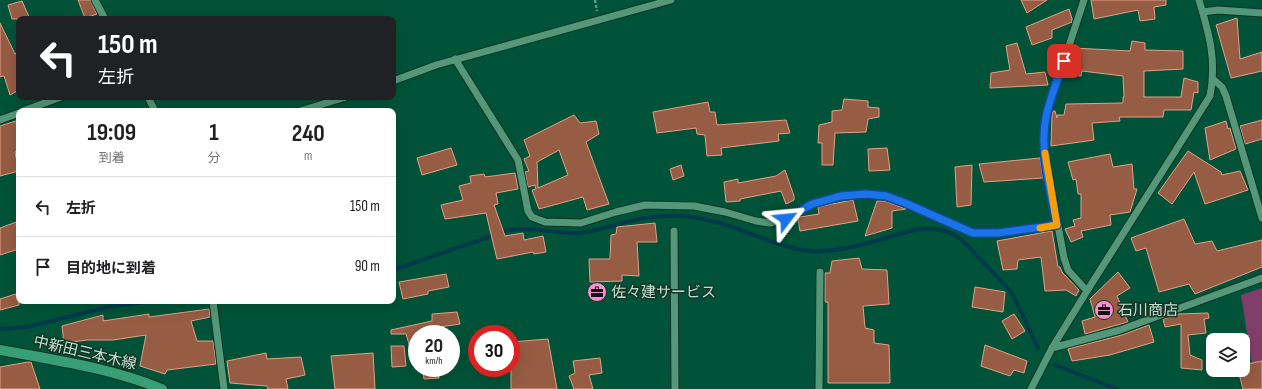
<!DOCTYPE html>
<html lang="ja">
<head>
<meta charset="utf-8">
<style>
	body { margin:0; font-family:"Sofia Sans Condensed","Noto Sans JP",sans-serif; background:#f2f2f2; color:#202124; height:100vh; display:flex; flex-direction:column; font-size:15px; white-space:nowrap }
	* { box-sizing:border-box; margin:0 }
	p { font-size:13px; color:#757577 }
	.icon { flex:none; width:22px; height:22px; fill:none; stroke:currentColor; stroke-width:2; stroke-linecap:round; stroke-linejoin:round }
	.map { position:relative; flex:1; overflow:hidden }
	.sheet { position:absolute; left:16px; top:108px; width:380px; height:196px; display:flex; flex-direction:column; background:#fff; border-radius:8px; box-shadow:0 4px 16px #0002 }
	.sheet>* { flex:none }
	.hud { position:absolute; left:16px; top:16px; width:380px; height:84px; border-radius:8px; box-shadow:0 4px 16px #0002; background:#202124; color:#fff; overflow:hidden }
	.buttons { position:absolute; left:1206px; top:333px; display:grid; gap:8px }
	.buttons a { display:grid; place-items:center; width:44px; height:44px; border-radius:8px; background:#fff; box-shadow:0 4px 16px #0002; font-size:20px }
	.speed { position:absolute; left:408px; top:325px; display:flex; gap:8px; font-size:20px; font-weight:700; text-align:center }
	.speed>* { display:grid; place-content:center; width:52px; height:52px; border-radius:50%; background:#fff; box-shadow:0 4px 16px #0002; line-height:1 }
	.speed small { font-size:10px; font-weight:400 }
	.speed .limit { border:6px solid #d22; background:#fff; color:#111 }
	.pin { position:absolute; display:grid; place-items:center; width:34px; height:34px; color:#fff; margin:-17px; border-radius:8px; box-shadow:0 2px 6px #0006 }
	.me { position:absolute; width:44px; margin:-22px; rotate:61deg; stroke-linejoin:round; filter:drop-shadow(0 0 3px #0008) }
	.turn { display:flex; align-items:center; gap:14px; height:84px; padding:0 16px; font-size:18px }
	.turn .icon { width:52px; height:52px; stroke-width:2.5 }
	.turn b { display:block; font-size:28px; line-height:34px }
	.eta { display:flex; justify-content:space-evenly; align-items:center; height:68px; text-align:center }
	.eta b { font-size:24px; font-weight:700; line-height:28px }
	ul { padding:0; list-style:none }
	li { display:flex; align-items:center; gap:12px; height:60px; padding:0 16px; border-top:1px solid #e0e0e0 }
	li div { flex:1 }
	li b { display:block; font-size:15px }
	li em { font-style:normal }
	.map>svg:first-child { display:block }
	.green { fill:#823e6a }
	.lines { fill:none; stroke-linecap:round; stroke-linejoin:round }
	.stream { stroke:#003a4a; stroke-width:4 }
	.building { fill:#975c44; stroke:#e2a287; fill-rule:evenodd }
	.minor-casing { stroke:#0e3424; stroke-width:9 }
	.major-casing { stroke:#0e3424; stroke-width:12 }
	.path { stroke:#619b85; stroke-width:2.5; stroke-dasharray:3 2; stroke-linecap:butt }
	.minor { stroke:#549879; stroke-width:7 }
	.major { stroke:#379e76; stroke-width:10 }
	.route-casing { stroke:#114b97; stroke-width:10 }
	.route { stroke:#1a73e8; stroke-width:7 }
	.slow { stroke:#f59e0b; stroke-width:7 }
	.labels { text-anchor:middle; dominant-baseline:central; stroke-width:3; stroke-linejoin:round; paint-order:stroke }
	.poi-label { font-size:15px; fill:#bfe1cf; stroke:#163226; text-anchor:start }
	.street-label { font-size:15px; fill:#bfe1cf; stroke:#163226 }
</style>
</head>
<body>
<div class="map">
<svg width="1262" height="389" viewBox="0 0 1262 389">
	<rect width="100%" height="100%" fill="#005338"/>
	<!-- green -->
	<path class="green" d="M1262,288V389L1253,371L1241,295Z"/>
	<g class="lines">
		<!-- stream -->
		<path class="stream" d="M393,270L509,230C533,226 554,234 578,233C597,232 615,224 634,220C654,216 677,214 697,218C709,220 721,223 732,227C759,236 793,253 822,251C845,250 868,243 890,237C906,232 923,226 940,230C949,231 955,235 962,240L1007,287L1014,297L1038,348
			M0,329L27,327L112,306L156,301
			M1055,365L1117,389"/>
	</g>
	<!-- building -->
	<path class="building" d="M78,0H90L97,14L85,18Z
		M1021,0H1047L1027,13Z
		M1091,0H1166V5L1154,7L1155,19L1140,21L1138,10L1094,19Z
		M22,1L30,19H12L8,5Z
		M1069,9L1072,19V22L1052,30V38L1032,45L1026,27Z
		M1237,18L1240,59L1262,52V71L1231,78L1216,25Z
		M0,23L15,54L19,52V90L10,95L4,76L0,77Z
		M1132,41L1145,43V50L1183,51V69L1144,71V97H1181L1184,78L1198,82V93L1194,92L1191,110H1164L1163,117H1119L1120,121L1092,123L1094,140L1051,146L1052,115L1053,111H1055L1057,118V115H1064L1066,104L1123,103V97H1124L1123,76L1082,71L1081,76L1067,74L1074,48L1130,51Z
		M1017,43L1026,74L1045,72L1048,85L990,88L991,73L1010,70L1006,46Z
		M844,99L868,101V107L879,108V117L868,119L866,132L835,133L833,165H822V143H818L819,125L832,122V111L842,110Z
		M708,102L710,112H715L717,125L786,120L790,133L778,134L779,141L721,148L722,155L707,156L705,135L697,134L696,128L657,133L653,112Z
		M574,115L580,123L596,121L599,134L586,142L609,204L587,210L583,197L539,209L532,190L536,189L535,185L528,187L525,172L529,171L524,159L530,156L524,140ZM559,150L568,175L538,188L537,162Z
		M19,120V150L15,152L19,171L0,176V126Z
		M1262,120V139L1245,144L1240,126Z
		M1226,121L1228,129L1230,128L1236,149L1210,160L1205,128Z
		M451,148L457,165L422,175L417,158Z
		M887,148L890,170L869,171L868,149Z
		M1188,151L1221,172L1222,175L1240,171L1248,190L1205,204L1194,172L1172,204L1158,193Z
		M1110,154L1113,167L1132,164L1134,189H1137L1130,212L1110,215L1111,225L1081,231L1083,237L1071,242L1065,229L1075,226L1073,220L1081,218V194H1078L1076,179L1073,180L1068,162Z
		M1040,158L1043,178L984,182L979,164Z
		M681,165L684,176L673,180L670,169Z
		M972,165L971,205L957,207L955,167Z
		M785,170L794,196V200L786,204L781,191L740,199V201L726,202L724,182L738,179V183L776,176Z
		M515,173L518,189L496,193L498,204L494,205L505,236L523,233L524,240L543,236L546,252L534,254L533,252L497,259L486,213L445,219L441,205L463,200L459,186L471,183L470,176L484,174L485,177Z
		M853,200L858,221L800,231L798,218L800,217L819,214L818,207L832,204Z
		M877,201H885L906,209L892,211V228L865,236Z
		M1184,219L1195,244L1212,241L1217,251L1262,240V267L1195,294L1189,284L1159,292L1146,248L1136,251L1131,238Z
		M19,221V249L0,255V228Z
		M655,223L657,242H637L639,276L622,275V281L590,282L589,259H610L611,235L616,234L617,227Z
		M1052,231L1058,267H1060L1062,272L1079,290L1076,296L1066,290L1045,291L1041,257L1018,260L1017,269L1003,270L997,241Z
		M859,258L862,269L887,270L889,304L863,306L865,328L874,330V343L889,345L890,383H828V302H825V273H830L832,261Z
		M1118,272L1130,288L1117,296L1128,322L1085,334L1082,321L1095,317L1090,299Z
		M446,274L449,287L428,291V294L403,299L399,282Z
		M975,287L1005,292L1003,312L972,307Z
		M19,293V305L0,310V299Z
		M209,309L210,317L191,321L197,341H213L216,364L167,370L165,374L140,366L146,335L113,340H87L64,343L62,326L103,315V321L149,314V317Z
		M457,312L460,324L433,328L435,334H417V361H414L406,334H391V330L432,321V314Z
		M1208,313L1209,318L1204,319L1206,333L1188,335L1190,355L1202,360V370L1181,368V324L1165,327L1163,319L1179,314Z
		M1014,314L1025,331L1012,339L1002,321Z
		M1149,325L1154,342L1110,355L1072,361L1068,349L1122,335Z
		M548,339L557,389H511V342Z
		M985,345L1027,361L1024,373L1014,370L1010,376L981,366Z
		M391,346H404L406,366L392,367Z
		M266,353L267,359L301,357L305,375L286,379L288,389H268L267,386L230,383L227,361Z
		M373,353L375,389H335L331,356Z
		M600,358L602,373L589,375L593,389H574L569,376L575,373L573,361Z
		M1262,361V389H1243L1238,370H1243V365Z
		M28,362H31L40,389H0V367Z
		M422,368H437L439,378L424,379Z"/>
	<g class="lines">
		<!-- minor casing -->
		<g class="minor-casing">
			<path id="minor" d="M95,0L105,19
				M1084,0L1046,116L1044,133L1045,156L1064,258L1068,270L1087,291
				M1203,12L1218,10L1262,13
				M455,59L518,160L528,211L532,217L545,222L581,223L616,212L645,205L694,206L725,212L756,221L770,223L786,219L812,204L841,196L866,195L886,196L905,203L973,233H999L1057,225
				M1213,79L1222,87L1226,96L1262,218
				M393,81L436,65L671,0
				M148,97L155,111
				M23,111L61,97
				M300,111L346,97
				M0,120L19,113
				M674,231L675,389
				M213,301L224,389
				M1052,348L1120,330L1262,278
				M819,389L820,272
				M1031,389L1052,348L1087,291L1210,96C1217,61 1209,33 1199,0"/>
		</g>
		<!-- major casing -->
		<g class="major-casing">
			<path id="major" d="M0,350C55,360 111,368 162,389"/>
		</g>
		<!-- path -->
		<path class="path" d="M595,0L597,11"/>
		<!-- minor -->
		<use href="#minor" class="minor"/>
		<!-- major -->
		<use href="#major" class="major"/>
	</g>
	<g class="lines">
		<!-- route casing -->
		<g class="route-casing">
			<path id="route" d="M786,219L812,204L841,196L866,194L886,196L905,203L973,233H998L1057,225C1051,192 1039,150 1046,117C1050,98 1058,79 1064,61"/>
		</g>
		<!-- route -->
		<use href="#route" class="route"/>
		<!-- slow -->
		<path class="slow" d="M1040,228L1057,225L1045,153"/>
	</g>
	<!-- icons -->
	<defs>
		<g id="office-disc" transform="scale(1)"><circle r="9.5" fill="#f690cf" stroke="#163226"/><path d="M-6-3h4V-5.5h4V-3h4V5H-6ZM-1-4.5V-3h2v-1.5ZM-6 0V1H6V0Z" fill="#111"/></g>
	</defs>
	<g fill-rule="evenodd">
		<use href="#office-disc" x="597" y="292"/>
		<use href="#office-disc" x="1104" y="310"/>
	</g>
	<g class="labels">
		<!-- poi labels -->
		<g class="poi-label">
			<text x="611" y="292">佐々建サービス</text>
			<text x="1118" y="310">石川商店</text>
		</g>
		<!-- street labels -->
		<g class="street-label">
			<text transform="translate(85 353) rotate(13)">中新田三本木線</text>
		</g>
	</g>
</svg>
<div class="buttons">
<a><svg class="icon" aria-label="layers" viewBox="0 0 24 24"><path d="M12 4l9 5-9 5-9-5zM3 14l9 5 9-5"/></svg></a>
</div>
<div class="speed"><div>20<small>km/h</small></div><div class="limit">30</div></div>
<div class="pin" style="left:1064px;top:61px;background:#d93025"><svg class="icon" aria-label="arrive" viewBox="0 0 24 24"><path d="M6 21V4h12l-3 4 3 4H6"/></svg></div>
<svg class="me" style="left:786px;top:219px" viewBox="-20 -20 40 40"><path d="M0-17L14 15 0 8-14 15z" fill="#1a73e8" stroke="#fff" stroke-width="4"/></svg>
<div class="hud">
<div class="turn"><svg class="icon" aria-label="left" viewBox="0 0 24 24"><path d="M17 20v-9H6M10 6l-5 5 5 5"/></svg><div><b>150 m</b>左折</div></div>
</div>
<section class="sheet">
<div class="eta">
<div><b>19:09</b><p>到着</p></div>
<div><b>1</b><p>分</p></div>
<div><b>240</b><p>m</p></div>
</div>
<ul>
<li><svg class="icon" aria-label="left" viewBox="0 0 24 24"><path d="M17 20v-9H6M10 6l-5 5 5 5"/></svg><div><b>左折</b></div><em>150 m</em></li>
<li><svg class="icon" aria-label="arrive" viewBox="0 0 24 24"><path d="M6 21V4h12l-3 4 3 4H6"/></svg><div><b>目的地に到着</b></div><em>90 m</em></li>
</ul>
</section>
</div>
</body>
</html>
